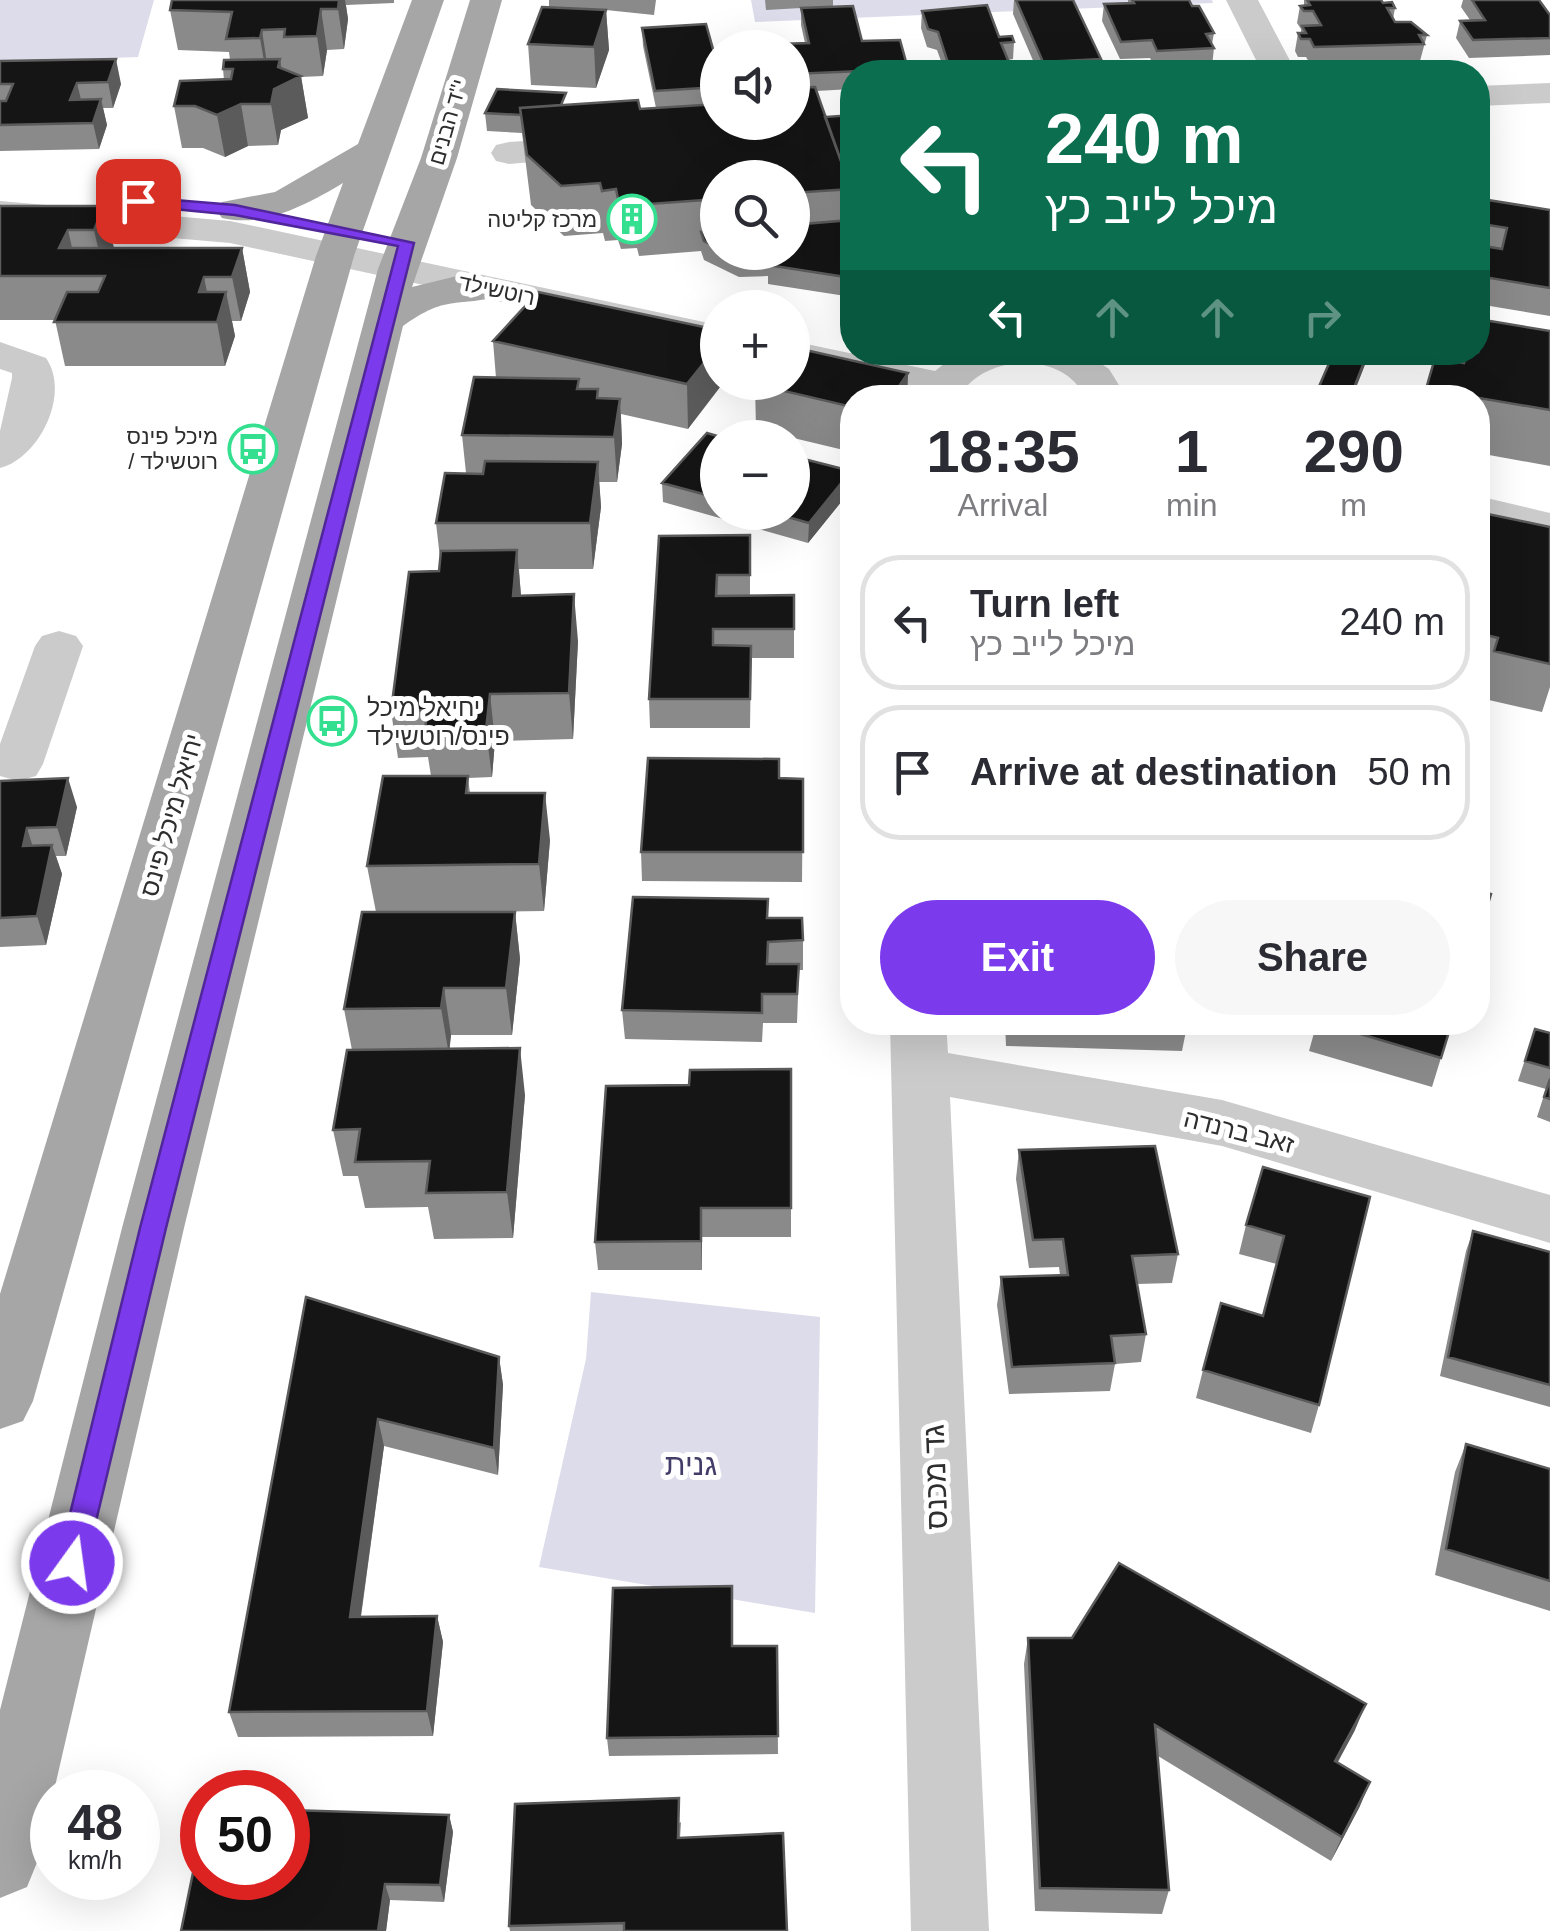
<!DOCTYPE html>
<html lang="en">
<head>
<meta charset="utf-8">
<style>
	body { margin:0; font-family:Arial,Heebo,sans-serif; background:#f7f7f7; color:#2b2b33; height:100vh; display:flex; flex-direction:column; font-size:38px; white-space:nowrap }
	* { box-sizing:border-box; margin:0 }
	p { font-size:32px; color:#7c7c81 }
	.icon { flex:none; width:55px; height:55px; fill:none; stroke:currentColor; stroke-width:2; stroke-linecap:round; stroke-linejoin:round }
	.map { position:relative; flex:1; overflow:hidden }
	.details { position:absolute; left:840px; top:385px; width:650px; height:650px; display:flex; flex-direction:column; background:#fff; border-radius:40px; box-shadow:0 10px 40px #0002 }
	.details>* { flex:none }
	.hud { position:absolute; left:840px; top:60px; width:650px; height:305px; border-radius:40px; box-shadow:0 10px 40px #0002; background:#0b6e4f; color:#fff; overflow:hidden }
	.controls { position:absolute; left:700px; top:30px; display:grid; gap:20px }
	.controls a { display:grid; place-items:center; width:110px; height:110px; border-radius:50%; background:#fff; box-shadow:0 10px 40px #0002; font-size:50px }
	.speed { position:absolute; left:30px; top:1770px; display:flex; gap:20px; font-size:50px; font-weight:700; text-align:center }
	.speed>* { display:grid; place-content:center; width:130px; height:130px; border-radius:50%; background:#fff; box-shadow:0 10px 40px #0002; line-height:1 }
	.speed small { font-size:25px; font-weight:400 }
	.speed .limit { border:15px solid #d22; background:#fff; color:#111 }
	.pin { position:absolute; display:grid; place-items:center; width:85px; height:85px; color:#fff; margin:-42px; border-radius:20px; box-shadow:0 5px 15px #0006 }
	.me { position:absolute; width:110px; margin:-55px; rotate:14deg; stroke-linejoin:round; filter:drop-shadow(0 0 8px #0008) }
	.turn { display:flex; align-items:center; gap:35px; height:210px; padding:0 40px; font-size:45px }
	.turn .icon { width:130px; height:130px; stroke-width:2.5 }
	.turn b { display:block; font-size:70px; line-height:85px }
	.lanes { display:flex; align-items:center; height:95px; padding:0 40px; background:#0003; justify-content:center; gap:50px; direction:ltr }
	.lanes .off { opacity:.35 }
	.eta { display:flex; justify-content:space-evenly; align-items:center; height:170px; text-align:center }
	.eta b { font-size:60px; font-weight:700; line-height:70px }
	.cta { display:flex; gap:20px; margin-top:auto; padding:20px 40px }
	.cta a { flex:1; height:115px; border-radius:60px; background:#7c3aed; color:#fff; font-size:40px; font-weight:700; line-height:115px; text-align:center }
	.cta a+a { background:#f7f7f7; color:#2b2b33 }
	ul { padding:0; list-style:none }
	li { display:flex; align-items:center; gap:30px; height:135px; margin:0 20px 15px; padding:0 20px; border:5px solid #e1e1e2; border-radius:40px }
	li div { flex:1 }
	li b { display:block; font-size:38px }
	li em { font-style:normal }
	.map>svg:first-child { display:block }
	.green { fill:#dddceb }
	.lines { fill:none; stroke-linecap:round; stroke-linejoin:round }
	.minor { fill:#cbcbcb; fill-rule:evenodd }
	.major { fill:#a6a6a6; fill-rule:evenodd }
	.wall { fill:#8a8a8a; fill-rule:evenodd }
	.shaded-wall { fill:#5b5b5b }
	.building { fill:#151515; stroke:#5b5b5b; stroke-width:2.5 }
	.route { fill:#7c3aed; stroke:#51269a; stroke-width:2.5 }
	.labels { text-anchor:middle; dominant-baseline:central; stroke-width:10; stroke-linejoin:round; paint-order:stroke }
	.far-street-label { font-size:22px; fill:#2e2e2e; stroke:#fff }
	.far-poi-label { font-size:22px; fill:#2e2e2e; stroke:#fff; text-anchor:end }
	.poi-label { font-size:25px; fill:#2e2e2e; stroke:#fff; text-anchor:start }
	.street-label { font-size:25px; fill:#2e2e2e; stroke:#fff }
	.near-park-label { font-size:30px; fill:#423c68; stroke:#fff }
	.near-street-label { font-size:30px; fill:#2e2e2e; stroke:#fff }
</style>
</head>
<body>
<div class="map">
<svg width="1550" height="1931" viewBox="0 0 1550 1931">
	<rect width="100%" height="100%" fill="#fff"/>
	<!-- green -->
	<path class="green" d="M0,0H154L138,57L0,62Z
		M751,0H1212L1213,3L755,22Z
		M591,1292L820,1317L815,1613L539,1567L586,1359Z"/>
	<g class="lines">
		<!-- minor -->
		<path class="minor" d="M1226,0H1258L1296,72H1262Z
			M1550,83V103L1478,106V86Z
			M600,136L613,139L618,147L613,155L509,164L496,161L491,153L496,145L509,142Z
			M0,201L230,221L718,325V349L230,243L0,223Z
			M792,341L935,371L959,352H1084L1109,369L1127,398H1085C1066,353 996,354 967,386V398H925L792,365Z
			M0,342L46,358C71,394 39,458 0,468V431L12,378V373L0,369Z
			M1478,496L1550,513V539L1478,522Z
			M59,631L76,636L83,646L43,764L36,776L18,781L0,776V744L35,646L42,636Z
			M890,1022H946L948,1053L1222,1100L1550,1195V1243L1222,1146L950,1097L989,1931H911Z"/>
		<!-- major -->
		<path class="major" d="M412,0H444L354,256L33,1401L23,1421L0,1429V1294L316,256L343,183C308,204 264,228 222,218L216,210L222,202L275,192L358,144Z
			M470,0H502L457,158L412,287L457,276L499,280L505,288L499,296C454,308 448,294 403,326L184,1228L38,1860L27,1887L0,1898V1710L122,1228L378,269L421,158Z"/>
	</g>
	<!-- wall -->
	<path class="wall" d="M172,0H394V3L346,5L348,19L344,49L327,50L323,76L301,77L308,118L281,130L278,145L248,146L225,157L203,148H182L174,106L224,80L223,69L230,60L229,52L178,50L170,10Z
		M549,0H656L654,15L606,10L609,50L596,88L531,85L528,44L549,8Z
		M765,0H833V6L862,41L908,69V72H852V89L816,91L825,117L852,115V297L768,284V276L739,277L704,260L701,251L639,256L637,248L621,249L618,240L605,241L603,233L564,236L531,205L522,133L487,131L485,113L567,105L640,109L656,108L643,46L642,28L718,67V122H792V48L805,43L801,25V8L766,10ZM718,178H792V252H718Z
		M1014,0H1073L1101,59L1099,72H1038L1013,14Z
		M1128,0H1189L1214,33L1212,44L1214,48L1212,66L1155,68L1150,58L1120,59L1102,21L1104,4L1128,3Z
		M1304,0H1381L1383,3L1395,8L1393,19L1395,22L1427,35L1420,61L1311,65L1306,57H1298L1295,51L1298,33H1301V29L1297,23L1300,6L1304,5Z
		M1463,0H1539L1550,15V55L1469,58L1456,38L1460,21L1470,20L1461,7Z
		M922,11L1014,42L1013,59L1008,60L1010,65L1009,72H945L937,50L927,47L921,28Z
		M0,61L121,84L113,108H103L107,125L99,149L0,151Z
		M1488,200L1550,210V316L1478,304V241Z
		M0,206H104L114,248H242L250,292L241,321H232L235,336L225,366H65L55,320H0Z
		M718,330L688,429L621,414L622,444L617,482H599L601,507L593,569H519L521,596L578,641L573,739L495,741L492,777L468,778L470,793L550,840L544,911L472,912H515L520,959L512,1035H451L449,1049L525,1095L513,1238L434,1239L428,1207L365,1208L358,1176H343L333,1130L352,1050L344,1009L376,912L367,866L431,776L428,757L398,758L391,711L439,571L440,558L436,523L466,473L462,435L496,378L493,341Z
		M1550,331V466L1478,453V398H1424L1439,352H1478Z
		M908,373L907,398H852V452L756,429L755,384Z
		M718,438V512H792L850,491L808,543L663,502L662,483Z
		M1550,527V687L1542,712L1480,698L1484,685L1478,683V530Z
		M750,535V596L794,595V658H751L750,728H650L649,699L659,536Z
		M779,778L803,779L802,882L642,881L641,852Z
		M0,781L77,807L66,856H56L62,874L46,945L0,947Z
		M768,918L803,940V970H799L797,1023H763L762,1042L625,1039L622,1010Z
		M1005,1022H1185L1186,1031L1182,1051L1006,1046Z
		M1317,1022H1452L1432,1087L1309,1051Z
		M1535,1029L1550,1033V1122L1537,1117L1546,1089L1518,1081Z
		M791,1069V1237H702V1270H598L595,1242L689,1085Z
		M1019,1150L1178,1254L1172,1283L1137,1284L1146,1334L1141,1362L1115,1364L1110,1391L1009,1394L997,1305L1001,1277L1060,1275L1059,1267L1029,1268L1016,1179Z
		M1370,1197L1319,1405L1311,1433L1196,1398L1203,1370L1263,1316L1277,1264L1239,1254L1246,1225Z
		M1473,1231L1550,1252V1407L1440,1376L1466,1251Z
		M306,1297L499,1357L503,1385L498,1475L384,1446L361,1617L437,1616L443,1642L433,1736L238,1737L229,1712Z
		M1466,1444L1550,1469V1611L1435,1575L1455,1472Z
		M1028,1638L1355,1730L1338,1762L1360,1806L1331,1861L1158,1756L1169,1890L1162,1914L1035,1911L1024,1664Z
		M777,1646L778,1754L609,1756L607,1738Z
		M449,1815L453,1832L444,1902L390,1900L386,1931H181Z
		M681,1822L680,1838L787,1931H510L509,1926Z"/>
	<!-- shaded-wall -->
	<path class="shaded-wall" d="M339,0H345L348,19L344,49L338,9Z
		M321,9L327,50L323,76L317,36Z
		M606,10L609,50L596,88L594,47Z
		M262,30L268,71L267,78L260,38Z
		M116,59L121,84L113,108L108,82Z
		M280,59L284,84L301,76L308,118L281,130L278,145L271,104Z
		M77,83L83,108L76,125L70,100Z
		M101,99L107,125L99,149L93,123Z
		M241,104L248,146L225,157L217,115Z
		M104,206L114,249L104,274L94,230Z
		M68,230L78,274L59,248Z
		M242,248L250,292L241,321L232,277Z
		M204,277L213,322L199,292Z
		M226,292L235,336L225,366L217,322Z
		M718,345V382H724L688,429L687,384Z
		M1368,352H1370L1352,398H1350Z
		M908,373L907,398H891Z
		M620,399L622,444L617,482L614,437Z
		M598,462L601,507L593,569L590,523Z
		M851,471L850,491L808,543L809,523Z
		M517,550L521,596H513Z
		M574,594L578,641L573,739L569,693Z
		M490,694L495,741L492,777L486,730Z
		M68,778L77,807L66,856L57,827Z
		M545,793L550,840L544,911L539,864Z
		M27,828L36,857L23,846Z
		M52,845L62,874L46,945L37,916Z
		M515,912L520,959L512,1035L506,988Z
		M444,988L451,1035L449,1055L441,1008Z
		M520,1048L525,1095L513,1238L507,1192Z
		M701,1208L702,1237V1270L701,1241Z
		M499,1357L503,1385L498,1475L494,1448Z
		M378,1419L384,1446L357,1643L350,1617Z
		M437,1616L443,1642L433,1736L427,1711Z
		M1366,1704L1355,1730L1325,1785L1335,1761Z
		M1370,1782L1360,1806L1331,1861L1342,1837Z
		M449,1815L453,1832L444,1902L440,1885Z
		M385,1884L390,1900L386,1931H378Z"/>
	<!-- building -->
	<path class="building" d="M172,0H339L338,9H321L317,36L284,37L285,29L262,30L260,38L226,39L232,12L170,10Z
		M1016,0H1073L1101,59L1043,62Z
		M1132,0H1189L1192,6H1199L1214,33L1206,34L1214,48L1157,51L1152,40L1121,42L1104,4L1134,3Z
		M1307,0H1381L1383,3L1392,2L1395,8H1387L1395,22H1411L1427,35H1419L1424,44L1314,47L1310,39H1301L1298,33H1306L1302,26L1321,25L1313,11H1304L1300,6L1310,5Z
		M1472,0H1539L1550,15V38L1473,40L1460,21L1485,20Z
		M987,5L999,37L1012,36L1014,42L1001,43L1010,65L948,63L938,32L928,29L922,11Z
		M853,6L862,41L900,40L908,69L792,74V48H779V44L809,43L801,8Z
		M542,7L606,10L594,47L528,44Z
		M706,24L718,67V87L655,91L642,28Z
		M116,59L108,82L77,83L70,100L101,99L93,123L0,125V101H6L13,84H0V61Z
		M280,59L278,67L301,76L274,89L271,104H241L217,115L195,106H174L180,81L231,79L233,69H223L224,60Z
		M815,87L851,189L792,193V178H718V199L636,205L635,198L618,199L616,189L602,191L600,183L561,186L527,155L520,108L638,100L640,109L718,104V122H792V88Z
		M497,89L566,93L561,105L520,108L521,115L485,113Z
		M852,115V278L768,265L773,257L738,258L727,252H792V225L850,220L851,189L825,117Z
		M1488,200L1550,210V288L1478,276V245L1502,249L1507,228L1482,224Z
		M0,206H104L94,230H68L59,248H242L232,277H204L199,292H226L217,322H54L67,292H98L105,276H0Z
		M718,231V248L704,241L701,232Z
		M538,292L718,330V345L687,384L493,341Z
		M1478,319L1550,331V410L1426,389L1435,358L1464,363L1467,352H1478Z
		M792,347L908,373L891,398H852V407L755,384L757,382H792Z
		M1334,352H1368L1350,398H1314Z
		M474,377L579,379L577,389H598L597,398L620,399L614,437L462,435Z
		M707,433L724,438H718V498L662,483Z
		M792,456L851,471L809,523L770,512H792Z
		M485,461L598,462L590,523H436L445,473L483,474Z
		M1483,513L1550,527V664L1494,651L1498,638L1478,633V530Z
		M750,535V575H717L716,596L794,595V629H713V645L751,646L750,699H649L659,536Z
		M517,550L513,596L574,594L569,693L490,694L486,730L425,732L427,710L391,711L409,572L439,571L441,551Z
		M648,758L779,759V778L803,779V852H641Z
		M383,776H468L466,793H545L539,864L367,866Z
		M68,778L57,827L27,828L23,846L52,845L37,916L0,918V781Z
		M1478,890L1491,894L1478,937Z
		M633,897L768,899L767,918H802L803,940L768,942L767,964H799L797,994H762V1013L622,1010Z
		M362,912H515L506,988H444L441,1008L344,1009Z
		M1008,1022H1185L1186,1031L1009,1026Z
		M1320,1022H1452L1441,1058Z
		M1535,1029L1550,1033V1068L1525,1061Z
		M520,1048L507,1192L426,1193L430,1161L355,1162L360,1129L333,1130L347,1050Z
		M791,1069V1208H701V1241L595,1242L606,1086L689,1085L690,1070Z
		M1550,1079V1099L1544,1097Z
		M1155,1146L1178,1254L1132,1256L1146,1334L1111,1336L1115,1363L1012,1367L1001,1277L1068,1275L1063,1239L1033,1240L1019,1150Z
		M1263,1167L1370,1197L1319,1405L1203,1370L1221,1303L1263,1316L1284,1236L1246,1225Z
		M1473,1231L1550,1252V1385L1448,1357Z
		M306,1297L499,1357L494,1448L378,1419L350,1617L437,1616L427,1711L229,1712Z
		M1466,1444L1550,1469V1581L1446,1549Z
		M1119,1563L1366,1704L1335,1761L1370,1782L1342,1837L1155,1725L1169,1890L1040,1888L1028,1638H1072Z
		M732,1586V1646H777L778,1736L607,1738L613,1588Z
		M679,1798L678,1838L783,1833L787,1931H624V1923L509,1926L515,1804Z
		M288,1810L449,1815L440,1885L385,1884L378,1931H181L202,1829V1878H288Z"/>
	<!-- route -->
	<path class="route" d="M138,197L235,205L414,243L166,1228L86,1563L82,1572L72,1576L62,1572L58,1563L140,1228L398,246L235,215L133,205V198Z"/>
	<!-- icons -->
	<defs>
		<g id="building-ring" transform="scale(2.5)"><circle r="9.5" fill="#fff" stroke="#34e08f" stroke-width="1.5"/><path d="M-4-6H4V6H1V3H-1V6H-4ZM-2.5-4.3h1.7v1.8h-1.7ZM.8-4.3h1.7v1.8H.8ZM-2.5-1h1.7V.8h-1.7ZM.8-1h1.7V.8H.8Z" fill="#34e08f"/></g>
		<g id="bus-ring" transform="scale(2.5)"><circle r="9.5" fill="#fff" stroke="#34e08f" stroke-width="1.5"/><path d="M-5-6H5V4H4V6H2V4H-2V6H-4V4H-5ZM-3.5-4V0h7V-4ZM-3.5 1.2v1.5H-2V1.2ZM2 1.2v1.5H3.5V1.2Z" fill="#34e08f"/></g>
	</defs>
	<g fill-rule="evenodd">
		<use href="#building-ring" x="632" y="219"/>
		<use href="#bus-ring" x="253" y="449"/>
		<use href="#bus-ring" x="332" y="721"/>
	</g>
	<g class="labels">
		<!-- far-street labels -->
		<g class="far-street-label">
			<text transform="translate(448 122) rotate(-74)">י''ד הבנים</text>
			<text transform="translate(497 290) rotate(12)">רוטשילד</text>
		</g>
		<!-- far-poi labels -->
		<g class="far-poi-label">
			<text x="597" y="219">מרכז קליטה</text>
			<text x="218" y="436">מיכל פינס<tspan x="218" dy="25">/ רוטשילד</tspan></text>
		</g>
		<!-- poi labels -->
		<g class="poi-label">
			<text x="367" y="707">יחיאל מיכל<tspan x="367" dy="29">פינס/רוטשילד</tspan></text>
		</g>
		<!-- street labels -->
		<g class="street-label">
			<text transform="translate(171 815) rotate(-74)">יחיאל מיכל פינס</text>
			<text transform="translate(1239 1131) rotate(14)">זאב ברנדה</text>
		</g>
		<!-- near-park labels -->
		<g class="near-park-label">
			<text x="691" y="1464">גנית</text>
		</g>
		<!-- near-street labels -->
		<g class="near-street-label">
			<text transform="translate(935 1477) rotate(-92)">גד מכנס</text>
		</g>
	</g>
</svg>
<div class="controls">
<a><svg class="icon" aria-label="sound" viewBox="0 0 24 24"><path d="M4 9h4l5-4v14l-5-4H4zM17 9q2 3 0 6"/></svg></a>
<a><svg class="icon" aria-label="search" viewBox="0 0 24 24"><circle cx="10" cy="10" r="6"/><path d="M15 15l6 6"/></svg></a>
<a>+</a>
<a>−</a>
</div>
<div class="speed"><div>48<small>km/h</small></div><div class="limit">50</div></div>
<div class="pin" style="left:138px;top:201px;background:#d93025"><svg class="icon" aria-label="arrive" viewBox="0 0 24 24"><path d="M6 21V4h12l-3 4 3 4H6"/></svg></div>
<svg class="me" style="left:72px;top:1563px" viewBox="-20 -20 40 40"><circle r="17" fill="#7c3aed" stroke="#fff" stroke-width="3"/><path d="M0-11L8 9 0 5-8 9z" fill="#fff"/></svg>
<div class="hud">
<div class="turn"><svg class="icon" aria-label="left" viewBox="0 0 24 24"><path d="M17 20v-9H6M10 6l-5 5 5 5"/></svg><div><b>240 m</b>מיכל לייב כץ</div></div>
<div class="lanes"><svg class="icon" aria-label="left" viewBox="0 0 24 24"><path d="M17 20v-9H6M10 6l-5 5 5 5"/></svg><svg class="icon off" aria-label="ahead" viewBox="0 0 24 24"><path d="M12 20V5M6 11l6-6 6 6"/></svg><svg class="icon off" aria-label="ahead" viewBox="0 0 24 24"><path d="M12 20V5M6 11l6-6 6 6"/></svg><svg class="icon off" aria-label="right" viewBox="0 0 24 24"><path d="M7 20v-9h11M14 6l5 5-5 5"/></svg></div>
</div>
<section class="details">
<div class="eta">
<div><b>18:35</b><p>Arrival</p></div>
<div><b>1</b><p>min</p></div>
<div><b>290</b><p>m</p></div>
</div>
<ul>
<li><svg class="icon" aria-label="left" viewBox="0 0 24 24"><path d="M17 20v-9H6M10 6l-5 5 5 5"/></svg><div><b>Turn left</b><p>מיכל לייב כץ</p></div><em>240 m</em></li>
<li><svg class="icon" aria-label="arrive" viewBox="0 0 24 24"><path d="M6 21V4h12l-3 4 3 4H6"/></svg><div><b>Arrive at destination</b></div><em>50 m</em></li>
</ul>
<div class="cta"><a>Exit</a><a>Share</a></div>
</section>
</div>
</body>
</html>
